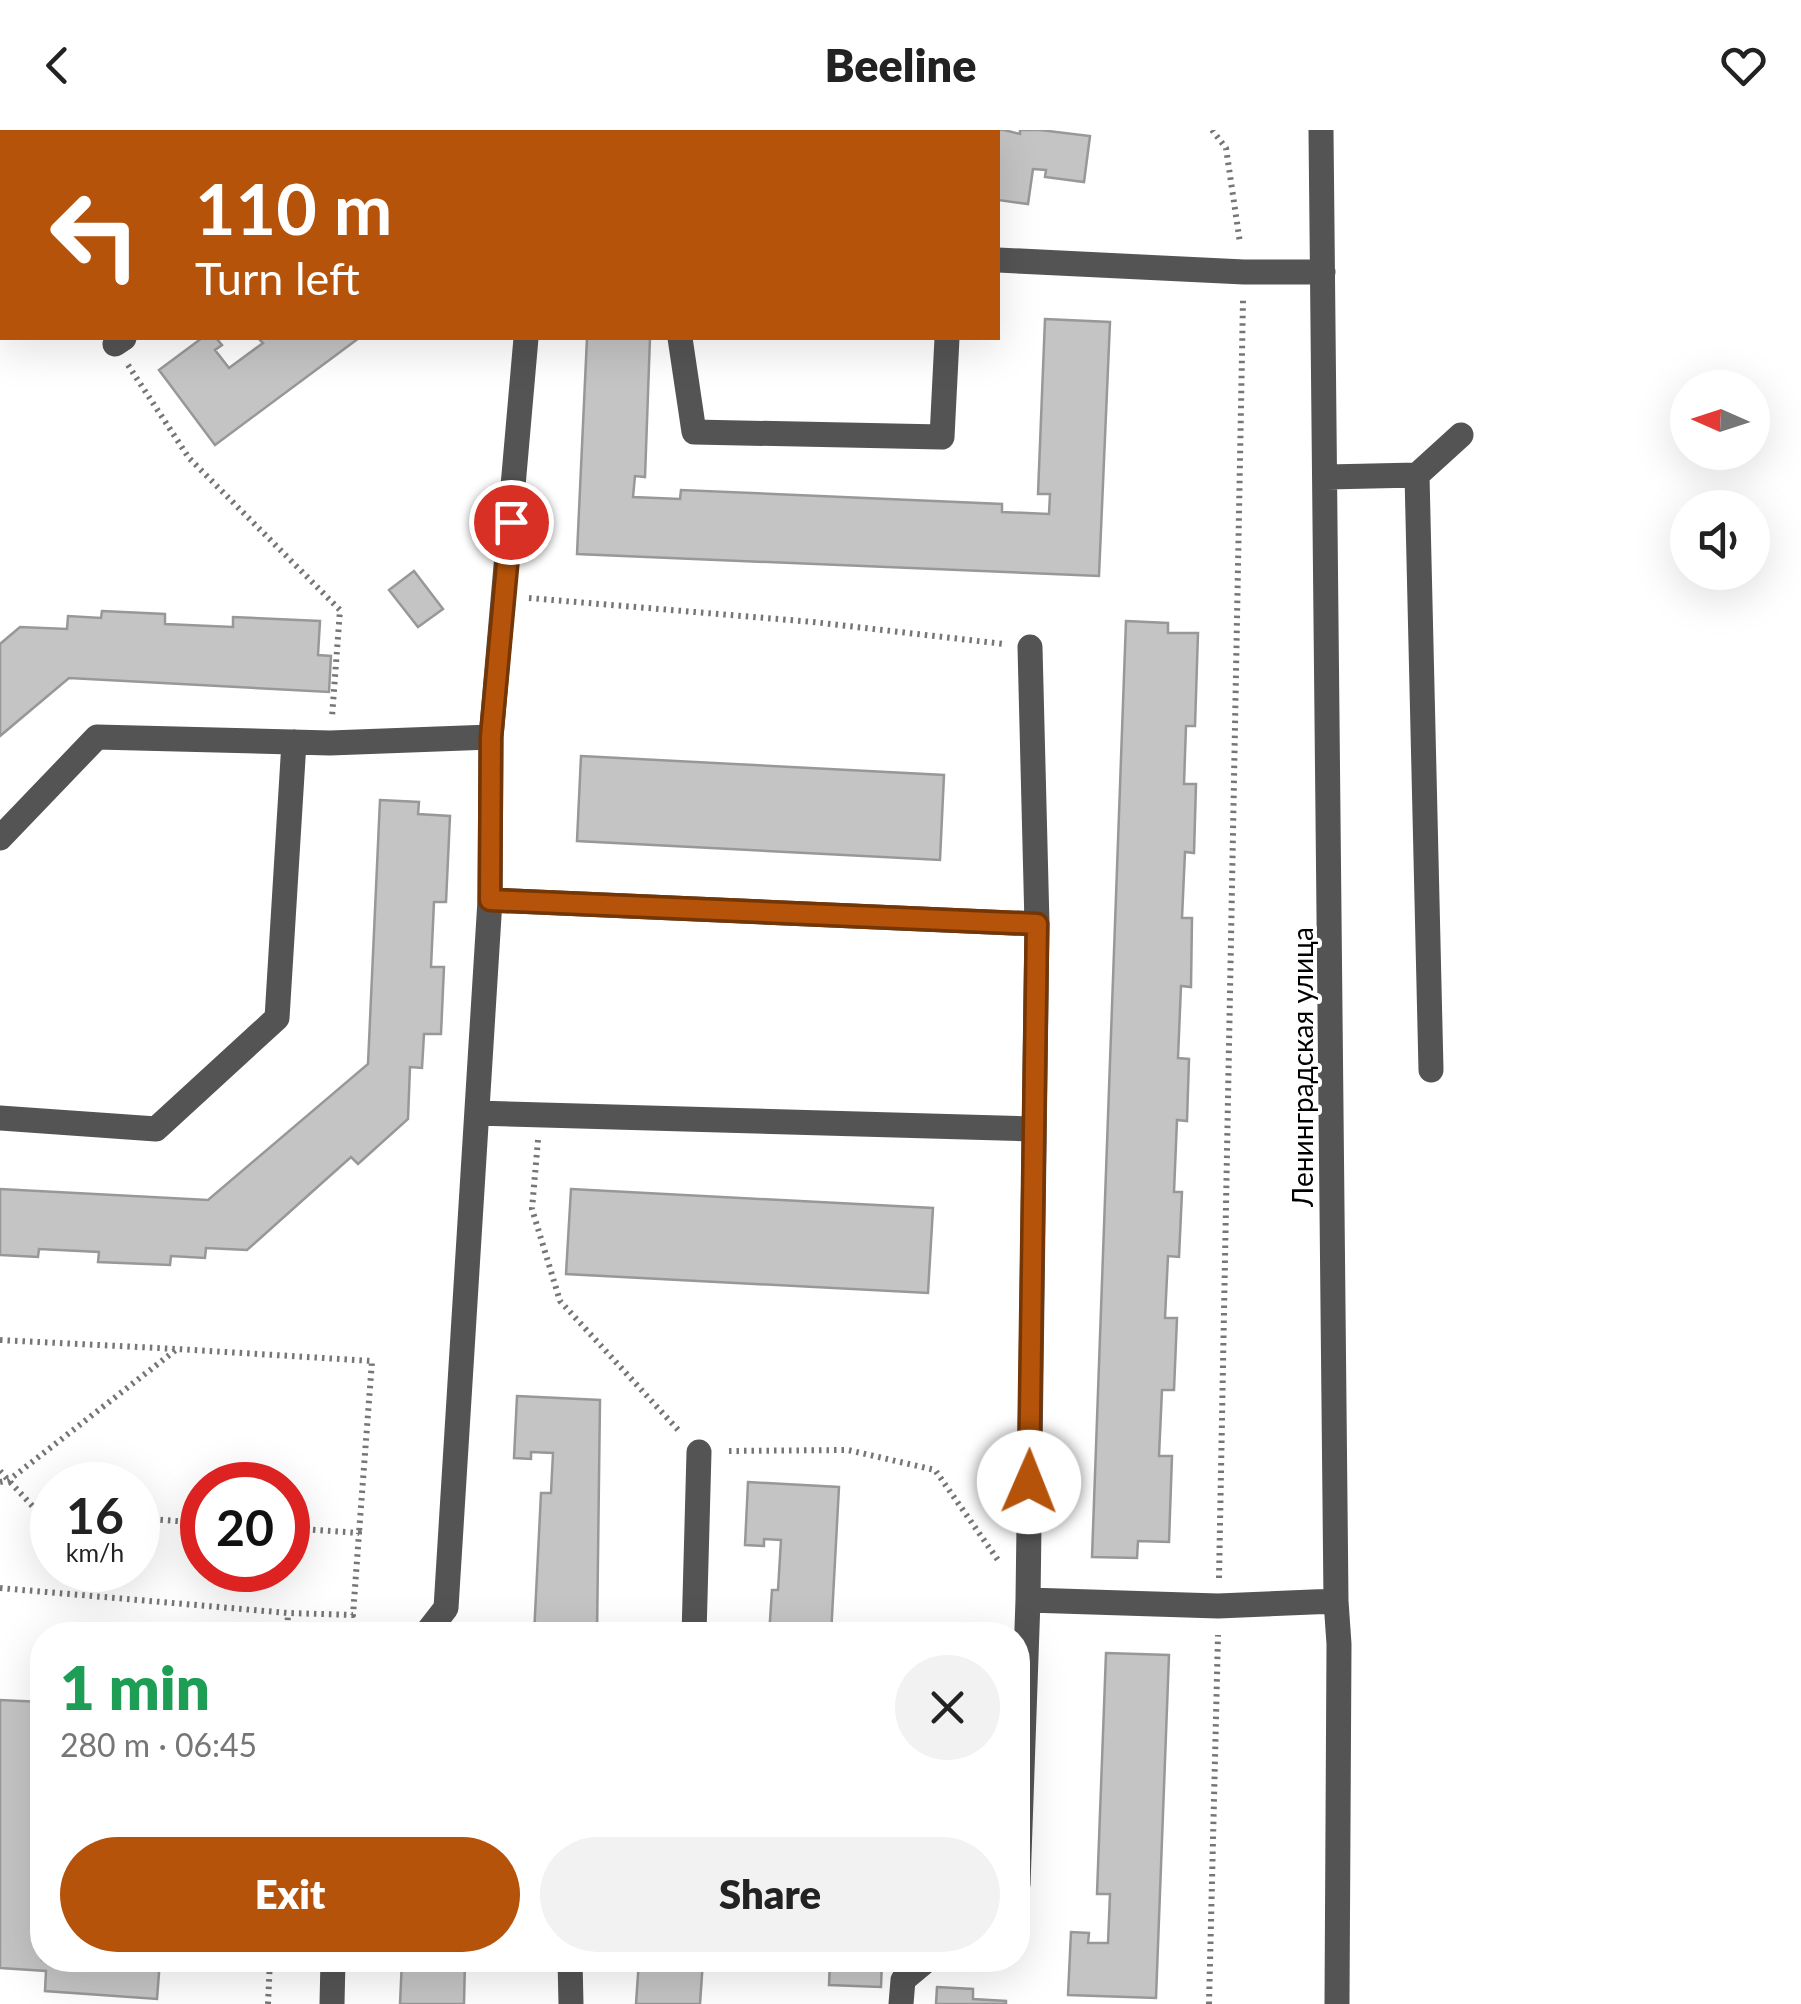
<!DOCTYPE html>
<html lang="en">
<head>
<meta charset="utf-8">
<style>
	body { margin:0; font-family:Lato,sans-serif; background:#f2f2f2; color:#222; height:100vh; display:flex; flex-direction:column; font-size:38px; white-space:nowrap }
	* { box-sizing:border-box; margin:0 }
	p { font-size:32px; color:#767676 }
	.icon { flex:none; width:55px; height:55px; fill:none; stroke:currentColor; stroke-width:2; stroke-linecap:round; stroke-linejoin:round }
	.map { position:relative; flex:1; overflow:hidden }
	.panel { position:absolute; left:30px; top:1492px; width:1000px; height:350px; display:flex; flex-direction:column; background:#fff; border-radius:40px; box-shadow:0 10px 40px #0002 }
	.panel>* { flex:none }
	.top-card { position:absolute; left:0px; top:0px; width:1000px; height:210px; box-shadow:0 10px 40px #0002; background:#b45309; color:#fff; overflow:hidden }
	.needle { width:65px; rotate:273deg }
	.controls { position:absolute; left:1670px; top:240px; display:grid; gap:20px }
	.controls a { display:grid; place-items:center; width:100px; height:100px; border-radius:50%; background:#fff; box-shadow:0 10px 40px #0002; font-size:50px }
	.speed { position:absolute; left:30px; top:1332px; display:flex; gap:20px; font-size:50px; font-weight:700; text-align:center }
	.speed>* { display:grid; place-content:center; width:130px; height:130px; border-radius:50%; background:#fff; box-shadow:0 10px 40px #0002; line-height:1 }
	.speed small { font-size:25px; font-weight:400 }
	.speed .limit { border:15px solid #d22; background:#fff; color:#111 }
	.pin { position:absolute; display:grid; place-items:center; width:85px; height:85px; color:#fff; margin:-42px; border:5px solid #fff; border-radius:50%; box-shadow:0 2px 10px #0007 }
	.me { position:absolute; width:110px; margin:-55px; rotate:1deg; stroke-linejoin:round; filter:drop-shadow(0 0 8px #0008) }
	.turn { display:flex; align-items:center; gap:35px; height:210px; padding:0 30px; font-size:45px }
	.turn .icon { width:130px; height:130px; stroke-width:2.5 }
	.turn b { display:block; font-size:70px; line-height:85px }
	.round { display:grid; place-items:center; flex:none; width:105px; height:105px; border-radius:52px; background:#f2f2f2 }
	.overview { display:flex; align-items:center; justify-content:space-between; height:170px; padding:0 30px }
	h1 { font-size:60px; font-weight:800; line-height:75px; color:#1e9e55 }
	.cta { display:flex; gap:20px; margin-top:auto; padding:20px 30px }
	.cta a { flex:1; height:115px; border-radius:60px; background:#b45309; color:#fff; font-size:40px; font-weight:800; line-height:115px; text-align:center }
	.cta a+a { background:#f2f2f2; color:#222 }
	header { display:flex; justify-content:space-between; align-items:center; height:130px; padding:0 30px; background:#fff; font-size:45px; font-weight:800 }
	.map>svg:first-child { display:block }
	.building { fill:#c4c4c4; stroke:#989898; stroke-width:2.5 }
	.lines { fill:none; stroke-linecap:round; stroke-linejoin:round }
	.path { stroke:#767676; stroke-width:6; stroke-dasharray:2.5 5; stroke-linecap:butt }
	.minor { stroke:#545454; stroke-width:25 }
	.route-casing { stroke:#753606; stroke-width:25 }
	.route { stroke:#b45309; stroke-width:18 }
	.labels { text-anchor:middle; dominant-baseline:central; stroke-width:8; stroke-linejoin:round; paint-order:stroke }
	.street-label { font-size:28px; fill:#000; stroke:#fff }
</style>
</head>
<body>
<header><svg class="icon" aria-label="back" viewBox="0 0 24 24"><path d="M15 5l-7 7 7 7"/></svg>Beeline<svg class="icon" aria-label="heart" viewBox="0 0 24 24"><path d="M12 20l-8-8c-3-5 5-10 8-4 3-6 11-1 8 4z"/></svg></header>
<div class="map">
<svg width="1801" height="1874" viewBox="0 0 1801 1874">
	<rect width="100%" height="100%" fill="#fff"/>
	<!-- building -->
	<path class="building" d="M388,0H451L388,2Z
		M957,0H1004L1020,4V0H1040L1090,6L1084,52L1045,47L1046,40L1033,39L1028,74L998,70V2H957Z
		M1045,189L1110,192L1099,446L577,424L587,208H650L645,347L635,346L633,367L680,369L681,360L1002,374V382L1049,384L1050,364H1038Z
		M202,208H216L222,215L215,220L229,238L263,213L258,208H359L215,315L159,240Z
		M414,441L443,479L418,497L389,460Z
		M102,481L165,484V494L233,497V487L320,491L318,525L331,526L329,562L69,548L0,606V514L20,497L67,499L68,486L101,488Z
		M1126,491L1168,493V503H1198L1195,596H1186L1184,654H1196L1194,723L1185,722L1182,788H1192L1191,857L1181,856L1178,928L1189,929L1187,991L1177,990L1174,1062H1182L1179,1127L1168,1126L1165,1188H1177L1174,1260H1162L1159,1326H1172L1169,1412L1138,1411L1137,1428L1092,1427Z
		M581,626L944,645L940,730L577,711Z
		M380,670L419,672L418,684L450,686L446,772H434L431,837H444L441,904H424L422,938L410,937L408,989L358,1034L351,1027L247,1120L206,1118L205,1128L171,1126L170,1135L98,1132L99,1122L39,1119L38,1127L0,1125V1059L208,1070L368,934Z
		M571,1059L933,1078L928,1163L566,1144Z
		M517,1266L600,1270L597,1505H534L541,1363H551L553,1323L531,1322V1329L514,1328Z
		M748,1352L839,1357L831,1505H769L772,1460H778L781,1410L764,1409V1416L745,1415Z
		M1106,1523L1169,1525L1156,1868L1068,1865L1071,1802L1089,1803L1088,1813H1108L1110,1764H1097Z
		M0,1570L42,1572V1830H160L157,1869L45,1861L46,1841L0,1838Z
		M402,1830H465L464,1874H400Z
		M639,1830H703L700,1874H636Z
		M830,1830H882L881,1857L829,1855Z
		M937,1857L973,1859V1869L1006,1871V1874H936Z"/>
	<g class="lines">
		<!-- path -->
		<path class="path" d="M121,0L123,2
			M1212,0L1226,18L1240,113
			M23,2L24,0
			M210,2L213,0
			M0,170L2,152
			M128,235L189,328L340,480L332,587
			M529,468L813,492L1004,514
			M538,1010L532,1079L560,1171L680,1302
			M0,1210L177,1219
			M729,1321L848,1320L935,1340L1000,1433
			M0,1341L37,1381L52,1383
			M0,1352L9,1350L177,1219L372,1231L359,1403
			M138,1388L202,1393
			M1219,1448L1243,170
			M0,1458L288,1483L353,1485L359,1403L288,1398
			M287,1505L288,1483
			M268,1874L270,1830
			M1209,1874L1218,1505"/>
		<!-- minor -->
		<path class="minor" d="M919,0V2
			M1321,0L1336,1471L1339,1514L1337,1874
			M325,2L326,0
			M539,2V0
			M998,130L1244,142H1323
			M680,208L694,302L942,307L947,208
			M115,214L124,208
			M1417,345L1461,305
			M1327,347L1417,345L1431,940
			M1030,517L1037,794L1028,1470L1218,1476L1336,1471
			M0,708L97,607L330,613L491,607
			M490,770L1037,794
			M477,983L1033,999
			M0,988L156,999L277,888L294,612
			M425,1505L446,1478L490,770L491,607L526,208
			M694,1505L699,1322
			M1018,1754L1028,1470
			M570,1830L571,1874
			M332,1874L333,1830
			M901,1874L903,1850L927,1830"/>
	</g>
	<g class="lines">
		<!-- route casing -->
		<g class="route-casing">
			<path id="route" d="M511,392L491,607L490,770L1037,794L1029,1352"/>
		</g>
		<!-- route -->
		<use href="#route" class="route"/>
	</g>
	<g class="labels">
		<!-- street labels -->
		<g class="street-label">
			<text transform="translate(1302 937) rotate(-90)">Ленинградская улица</text>
		</g>
	</g>
</svg>
<div class="controls">
<a><svg class="needle" viewBox="-14 -14 28 28"><path d="M0-13l5 13h-10z" fill="#e53935"/><path d="M0 13l5-13h-10z" fill="#767676"/></svg></a>
<a><svg class="icon" aria-label="sound" viewBox="0 0 24 24"><path d="M4 9h4l5-4v14l-5-4H4zM17 9q2 3 0 6"/></svg></a>
</div>
<div class="speed"><div>16<small>km/h</small></div><div class="limit">20</div></div>
<div class="pin" style="left:511px;top:392px;background:#d93025"><svg class="icon" aria-label="arrive" viewBox="0 0 24 24"><path d="M6 21V4h12l-3 4 3 4H6"/></svg></div>
<svg class="me" style="left:1029px;top:1352px" viewBox="-20 -20 40 40"><circle r="19" fill="#fff"/><path d="M0-13L10 11 0 6-10 11z" fill="#b45309"/></svg>
<div class="top-card">
<div class="turn"><svg class="icon" aria-label="left" viewBox="0 0 24 24"><path d="M17 20v-9H6M10 6l-5 5 5 5"/></svg><div><b>110 m</b>Turn left</div></div>
</div>
<section class="panel">
<div class="overview"><div><h1>1 min</h1><p>280 m · 06:45</p></div><a class="round"><svg class="icon" aria-label="close" viewBox="0 0 24 24"><path d="M6 6l12 12M18 6L6 18"/></svg></a></div>
<div class="cta"><a>Exit</a><a>Share</a></div>
</section>
</div>
</body>
</html>
